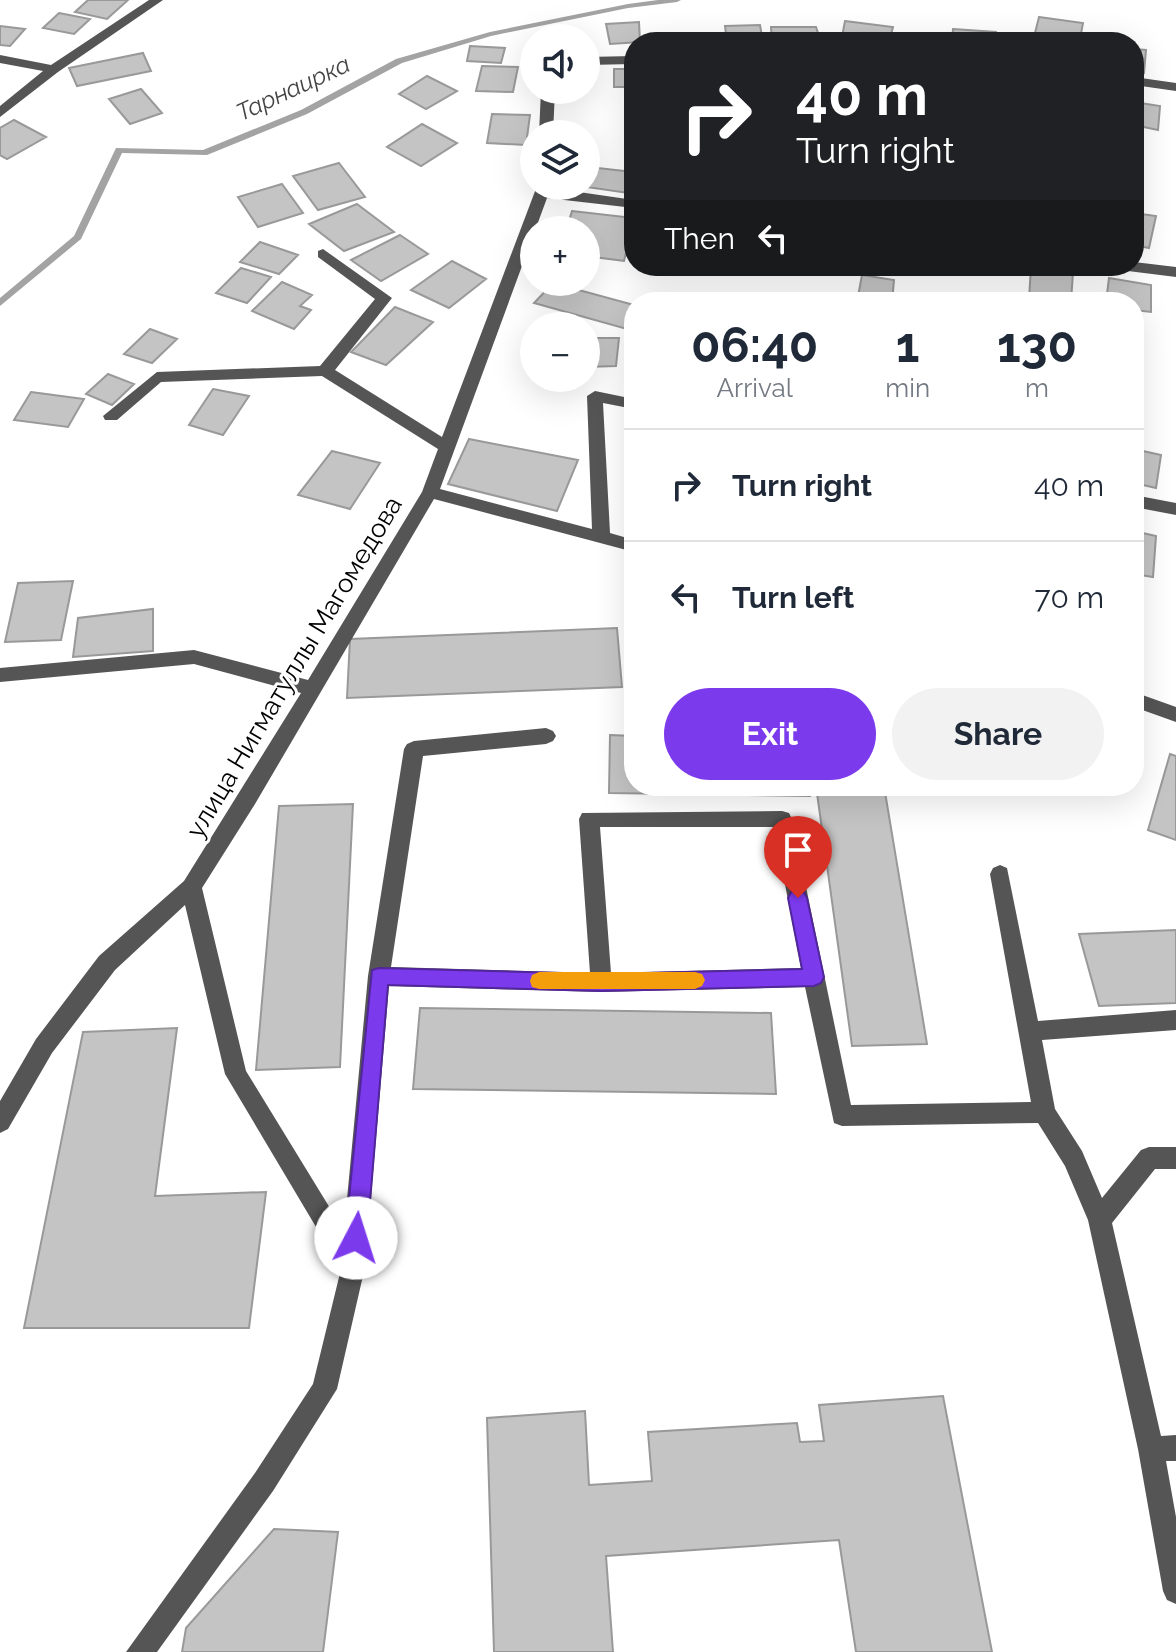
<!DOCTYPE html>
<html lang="en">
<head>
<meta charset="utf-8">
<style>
	body { margin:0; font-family:Raleway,sans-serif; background:#f2f2f3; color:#1f2937; height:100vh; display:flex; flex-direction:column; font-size:30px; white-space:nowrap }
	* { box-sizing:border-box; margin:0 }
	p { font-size:26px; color:#747a83 }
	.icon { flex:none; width:44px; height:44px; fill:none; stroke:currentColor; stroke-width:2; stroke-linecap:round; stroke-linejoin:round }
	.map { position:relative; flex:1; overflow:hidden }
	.drawer { position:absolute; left:624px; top:292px; width:520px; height:504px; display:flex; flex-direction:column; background:#fff; border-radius:32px; box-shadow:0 8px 32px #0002 }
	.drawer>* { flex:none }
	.guide { position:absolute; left:624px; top:32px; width:520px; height:244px; border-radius:32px; box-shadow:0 8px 32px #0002; background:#202124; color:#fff; overflow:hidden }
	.fabs { position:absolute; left:520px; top:24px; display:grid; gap:16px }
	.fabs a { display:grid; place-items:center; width:80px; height:80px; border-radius:50%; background:#fff; box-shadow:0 8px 32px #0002; font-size:40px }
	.pin { position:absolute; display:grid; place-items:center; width:68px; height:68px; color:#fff; margin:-82px -34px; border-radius:50% 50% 50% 0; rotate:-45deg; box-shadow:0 0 8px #0007 }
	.pin .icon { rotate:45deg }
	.me { position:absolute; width:88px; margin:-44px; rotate:5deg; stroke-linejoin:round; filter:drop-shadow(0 0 6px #0008) }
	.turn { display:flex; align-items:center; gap:28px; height:168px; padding:0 40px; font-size:36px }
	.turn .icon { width:104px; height:104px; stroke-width:2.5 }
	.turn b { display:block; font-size:56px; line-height:68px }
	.then { display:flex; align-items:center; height:76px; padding:0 40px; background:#0003; gap:16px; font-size:30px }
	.eta { display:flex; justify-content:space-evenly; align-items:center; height:136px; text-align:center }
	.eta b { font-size:48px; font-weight:700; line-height:56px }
	.action { display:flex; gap:16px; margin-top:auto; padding:16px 40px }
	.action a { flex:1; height:92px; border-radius:48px; background:#7c3aed; color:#fff; font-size:32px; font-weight:700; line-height:92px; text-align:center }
	.action a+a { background:#f2f2f3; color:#1f2937 }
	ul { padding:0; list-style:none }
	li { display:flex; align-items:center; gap:24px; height:112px; padding:0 40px; border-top:2px solid #e0e1e3 }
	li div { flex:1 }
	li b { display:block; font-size:30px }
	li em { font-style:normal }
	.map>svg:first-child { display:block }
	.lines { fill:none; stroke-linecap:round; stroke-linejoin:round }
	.stream { fill:#a3a3a3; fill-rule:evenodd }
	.building { fill:#c4c4c4; stroke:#999; stroke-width:2 }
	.minor { fill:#555; fill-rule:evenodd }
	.route { fill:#7c3aed; stroke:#51269a; stroke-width:2 }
	.slow { fill:#f59e0b }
	.labels { text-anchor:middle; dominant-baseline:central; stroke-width:6; stroke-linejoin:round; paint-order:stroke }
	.far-water-label { font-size:24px; font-style:italic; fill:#444; stroke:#fff }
	.street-label { font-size:26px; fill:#000; stroke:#fff }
</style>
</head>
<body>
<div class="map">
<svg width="1176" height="1652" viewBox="0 0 1176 1652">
	<rect width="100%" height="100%" fill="#fff"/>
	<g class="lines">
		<!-- stream -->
		<path class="stream" d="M658,0H681L677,2L628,8L491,36L402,63L307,114L207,155L122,153L81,239L0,306V298L74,236L116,148L203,150L301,110L396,59L490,32L628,4Z"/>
	</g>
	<!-- building -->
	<path class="building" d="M88,0H128L107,19L75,12Z
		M59,13L90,19L74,34L43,28Z
		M1039,17L1083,23L1080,39L1035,33Z
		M845,21L893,27L889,42H841Z
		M639,22L640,42L610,44L606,24Z
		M760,25L763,42H727L725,26Z
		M0,26L25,29L10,46L0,45Z
		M771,27H816L821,42H772Z
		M953,29L996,32L997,42H952Z
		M694,33L696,42H655L653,35Z
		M470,46L505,48L501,63L467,61Z
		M1134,49L1146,50L1144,73L1134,71Z
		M143,53L151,71L77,86L69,68Z
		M482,66L518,67L513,92L476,91Z
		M614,69H634V87H614Z
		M427,76L457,91L426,109L399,94Z
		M141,89L162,113L130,124L109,99Z
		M1134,102L1160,106L1158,130L1134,125Z
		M492,114L530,115L526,145L487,143Z
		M14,120L46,137L7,159L0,155V128Z
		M422,124L457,143L421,166L387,147Z
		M339,163L365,197L318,210L293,176Z
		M589,167L634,172L628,193L580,186H586Z
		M282,184L303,213L258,227L238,197Z
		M357,204L394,232L344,251L309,224Z
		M572,211L634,218L624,261L586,256V230H566Z
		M1134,213L1156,216L1149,248L1134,245Z
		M400,235L428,254L381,281L351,260Z
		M260,242L298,255L279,274L240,262Z
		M452,261L486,279L449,308L411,290Z
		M820,266H859L855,274Z
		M1031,267L1073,272L1071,302L1029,299Z
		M241,268L271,277L247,303L216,293Z
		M862,275L894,280L892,302H857Z
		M1109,278L1151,285V312L1134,310V302H1106Z
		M282,282L312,295L300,306L311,310L294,329L252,311Z
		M553,283L634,305V331L534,303Z
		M981,295L1023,302H979Z
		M395,307L433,322L386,365L351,352Z
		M150,329L177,339L152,363L124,354Z
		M586,338H619L616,366L586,367Z
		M108,374L134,384L112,405L86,394Z
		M213,389L249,396L223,435L189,425Z
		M31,392L84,399L68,427L14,420Z
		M469,439L578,460L557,511L448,484Z
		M1134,449L1161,455L1156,488L1134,483Z
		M332,451L380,463L350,509L298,495Z
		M1134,531L1156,536L1153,577L1134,574Z
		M73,581L61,640L5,642L18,583Z
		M153,609V651L73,657L78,618Z
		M617,628L622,687L347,698L350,639Z
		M610,735L634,736V786H810V796L609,793Z
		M1170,754L1176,756V840L1148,830Z
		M816,786H884L927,1044L852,1046Z
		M353,804L340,1067L256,1070L279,806Z
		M1176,930V1003L1099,1006L1079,934Z
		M420,1008L771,1013L776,1094L413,1089Z
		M177,1028L155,1196L266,1192L249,1328H24L83,1032Z
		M943,1396L992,1652H856L839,1540L606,1556L613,1652H494L487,1418L585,1411L589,1485L652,1481L648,1432L797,1423L800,1442L824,1441L819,1405Z
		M274,1529L338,1532L323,1652H182L186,1628Z"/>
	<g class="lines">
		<!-- minor -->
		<path class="minor" d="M149,0H163L58,72L0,117V106L43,71L0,63V55L51,65Z
			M634,56V64L586,65V57Z
			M1134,77L1176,83V91L1134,85Z
			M541,90H555L553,134H539Z
			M537,186L634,200V208L547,198L440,489L592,529L587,396L595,391L634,399V409L603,403L610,533L634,540V552L434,499L255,804L202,888L246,1071L344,1231L368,976L404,749L407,744L414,741L546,728L553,731L556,736L553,741L546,744L423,756L391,967L590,973L579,819L582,813L782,811L789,813L792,819L851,1105L1031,1102L990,874L993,868L1000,865L1007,868L1038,1021L1176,1010V1030L1042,1040L1055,1109L1082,1151L1102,1198L1141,1150L1149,1147H1176V1169H1155L1112,1223L1161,1436L1176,1435V1461H1166L1176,1517V1604L1167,1600L1163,1591L1138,1449L1088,1220L1065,1166L1038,1123L842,1126L834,1123L805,987L601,992L389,986L365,1267L337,1389L273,1491L157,1652H126L255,1473L313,1384L341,1269L225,1074L185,905L115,970L52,1053L8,1129L0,1133V1101L36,1039L99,956L184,881L301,693L194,664L0,682V668L194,650L308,680L422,492L438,449L322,376L161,382L117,420H105L103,416L157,372L320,366L375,299L318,257V251L323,249L392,298L335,370L442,437ZM600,827H774L801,968L611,973Z
			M1134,262L1176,267V277L1128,271L1121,266H1134Z
			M1134,495L1176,503V515L1134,507Z
			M1134,692L1176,707V722L1134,707Z"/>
	</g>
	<!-- route -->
	<path class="route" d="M798,890L804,892L807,898L824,977L821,983L814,986L601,991L388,985L367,1238L364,1245L356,1248L348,1245L345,1238L372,970L379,968L601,974L802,969L788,898L791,892Z"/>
	<!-- slow -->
	<path class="slow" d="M539,972H695L702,974L705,980L702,986L695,989H539L532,987L530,981L532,975Z"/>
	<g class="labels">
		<!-- far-water labels -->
		<g class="far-water-label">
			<text transform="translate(293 88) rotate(-25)">Тарнаирка</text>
		</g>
		<!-- street labels -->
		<g class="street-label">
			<text transform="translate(294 667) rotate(-59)">улица Нигматуллы Магомедова</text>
		</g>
	</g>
</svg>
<div class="fabs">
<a><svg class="icon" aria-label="sound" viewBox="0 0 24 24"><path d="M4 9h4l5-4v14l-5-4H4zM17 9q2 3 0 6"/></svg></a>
<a><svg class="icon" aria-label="layers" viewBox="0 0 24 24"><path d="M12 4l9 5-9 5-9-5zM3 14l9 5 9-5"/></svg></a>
<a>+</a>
<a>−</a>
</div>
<div class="pin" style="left:798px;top:898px;background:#d93025"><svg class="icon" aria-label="arrive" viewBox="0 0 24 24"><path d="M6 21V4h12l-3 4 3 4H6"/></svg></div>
<svg class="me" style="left:356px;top:1238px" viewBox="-20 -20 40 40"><circle r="19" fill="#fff"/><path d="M0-13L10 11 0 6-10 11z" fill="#7c3aed"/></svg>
<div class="guide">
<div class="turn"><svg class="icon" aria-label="right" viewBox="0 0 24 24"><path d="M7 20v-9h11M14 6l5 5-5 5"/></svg><div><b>40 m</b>Turn right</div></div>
<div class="then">Then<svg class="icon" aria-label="left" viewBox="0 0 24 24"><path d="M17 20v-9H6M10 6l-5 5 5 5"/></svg></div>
</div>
<section class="drawer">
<div class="eta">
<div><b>06:40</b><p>Arrival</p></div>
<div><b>1</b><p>min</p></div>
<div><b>130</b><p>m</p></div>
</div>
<ul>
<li><svg class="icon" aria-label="right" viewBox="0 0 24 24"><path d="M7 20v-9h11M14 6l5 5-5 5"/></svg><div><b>Turn right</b></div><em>40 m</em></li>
<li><svg class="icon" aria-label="left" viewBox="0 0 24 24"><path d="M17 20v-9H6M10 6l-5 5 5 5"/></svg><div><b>Turn left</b></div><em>70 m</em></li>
</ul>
<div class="action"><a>Exit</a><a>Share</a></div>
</section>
</div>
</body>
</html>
